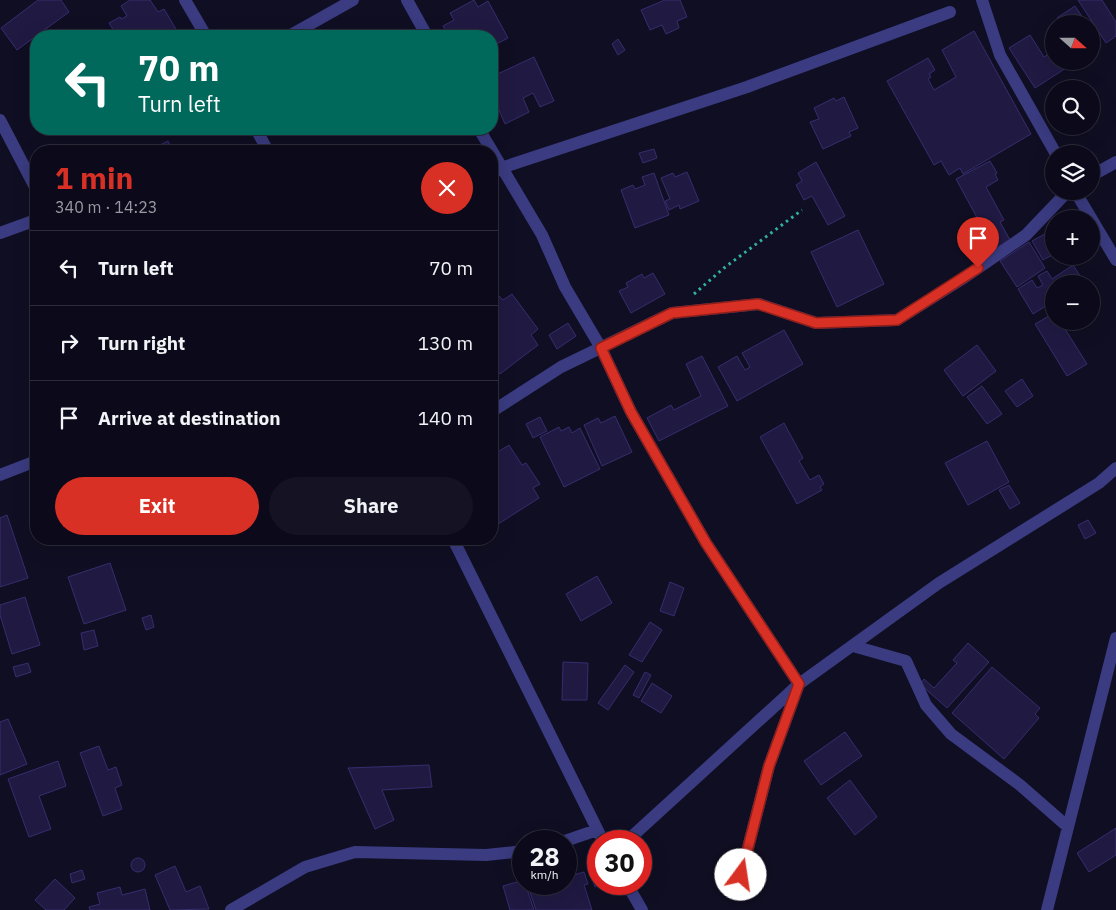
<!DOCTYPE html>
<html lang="en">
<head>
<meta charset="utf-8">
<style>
	body { margin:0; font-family:"IBM Plex Sans",sans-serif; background:#151323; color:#f1f3f6; height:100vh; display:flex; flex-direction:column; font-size:19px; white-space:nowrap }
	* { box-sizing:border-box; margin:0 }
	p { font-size:16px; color:#9a9aa2 }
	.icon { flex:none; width:28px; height:28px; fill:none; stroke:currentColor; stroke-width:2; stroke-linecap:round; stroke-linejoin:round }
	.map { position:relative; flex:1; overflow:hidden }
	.details { position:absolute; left:30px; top:145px; width:468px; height:400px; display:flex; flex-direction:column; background:#0c0a1a; border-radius:20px; box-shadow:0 5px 20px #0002,0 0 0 1px #2c2b39 }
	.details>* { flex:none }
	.banner { position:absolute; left:30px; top:30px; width:468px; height:105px; border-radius:20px; box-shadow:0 5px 20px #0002,0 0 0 1px #2c2b39; background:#00695c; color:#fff; overflow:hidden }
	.needle { width:32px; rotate:111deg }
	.tools { position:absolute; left:1045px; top:15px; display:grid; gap:10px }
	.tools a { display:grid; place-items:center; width:55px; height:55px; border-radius:50%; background:#0c0a1a; box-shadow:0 5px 20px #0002,0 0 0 1px #2c2b39; font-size:25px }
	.speed { position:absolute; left:512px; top:830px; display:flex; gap:10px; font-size:25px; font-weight:700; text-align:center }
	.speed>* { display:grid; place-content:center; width:65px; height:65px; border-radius:50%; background:#0c0a1a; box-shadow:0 5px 20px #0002,0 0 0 1px #2c2b39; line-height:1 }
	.speed small { font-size:12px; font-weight:400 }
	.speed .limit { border:8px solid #d22; background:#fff; color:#111 }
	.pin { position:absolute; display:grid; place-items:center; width:42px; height:42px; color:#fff; margin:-51px -21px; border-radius:50% 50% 50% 0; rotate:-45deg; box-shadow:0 0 5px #0007 }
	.pin .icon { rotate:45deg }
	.me { position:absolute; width:55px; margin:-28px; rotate:14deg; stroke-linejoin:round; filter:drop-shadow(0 0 4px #0008) }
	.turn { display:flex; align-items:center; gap:18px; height:105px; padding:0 25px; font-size:22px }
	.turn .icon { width:65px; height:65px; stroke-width:2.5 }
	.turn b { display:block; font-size:35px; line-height:42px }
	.round { display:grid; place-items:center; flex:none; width:52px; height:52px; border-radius:26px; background:#151323 }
	.headline { display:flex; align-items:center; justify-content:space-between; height:85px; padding:0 25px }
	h1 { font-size:30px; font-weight:700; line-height:38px; color:#d93025 }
	.cta { display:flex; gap:10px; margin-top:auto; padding:10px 25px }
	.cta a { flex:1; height:58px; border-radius:30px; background:#d93025; color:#fff; font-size:20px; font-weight:700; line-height:58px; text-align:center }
	.cta a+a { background:#151323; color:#f1f3f6 }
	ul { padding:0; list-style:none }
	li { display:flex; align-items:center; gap:15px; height:75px; padding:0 25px; border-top:1px solid #2c2b39 }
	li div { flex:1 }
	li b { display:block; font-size:19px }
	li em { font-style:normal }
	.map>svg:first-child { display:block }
	.building { fill:#201a43; stroke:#362d6f }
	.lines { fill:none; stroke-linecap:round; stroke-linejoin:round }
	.path { stroke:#30b2a3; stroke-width:3; stroke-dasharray:2.5 4; stroke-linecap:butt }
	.street { stroke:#3a3b81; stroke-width:12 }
	.route-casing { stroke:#8d1f18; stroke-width:12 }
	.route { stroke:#d93025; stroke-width:9 }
</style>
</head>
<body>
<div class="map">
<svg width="1116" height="910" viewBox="0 0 1116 910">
	<rect width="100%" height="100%" fill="#100e22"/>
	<!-- building -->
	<path class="building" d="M38,0H61L69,12L17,50L1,28Z
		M130,0H150L158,12L164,9L180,36H117L109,23L120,17L121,19L127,16L121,6Z
		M474,0L478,7L488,1L508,38L491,47V36H448L443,26L454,20L450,13Z
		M665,0H680L687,17L677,21L679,28L666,34L662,25L650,30L641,10Z
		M1078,0H1102L1116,22V36L1106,43Z
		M1075,6L1087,24H1061L1057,18Z
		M974,31L1031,134L963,174L960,168L949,175L941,161L934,165L887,81L928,58L935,70L929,74L931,77L928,79L934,90L956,77L942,50Z
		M1091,31L1101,46L1091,52Z
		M1030,35L1044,57L1054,51V61H1077L1035,88L1009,48Z
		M618,39L625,50L618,55L612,44Z
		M534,57L554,101L540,107L533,93L523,98L529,112L505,124L498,108L491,111V77Z
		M844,97L858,128L849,132L851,136L823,149L810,122L819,119L814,108L834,98L836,101Z
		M168,141L173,151H148Z
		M654,149L657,158L643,163L639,153Z
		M990,161L997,173L995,174L998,180L986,187L1004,220L1000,222L1010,240L994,249L956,179Z
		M816,162L845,216L828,225L812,196L804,200L796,185L802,181L798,173Z
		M687,172L699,201L680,209L679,205L669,210L665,201L670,199L661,178L673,173L675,177Z
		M654,173L669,215L635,228L621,190L633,185L635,189L645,185L642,177Z
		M1054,229V254L1043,260L1032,241Z
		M858,230L884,284L837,307L811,252Z
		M1029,242L1045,268L1017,287L1000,261Z
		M1073,265L1084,282L1054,284V301L1033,314L1018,289L1032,280L1037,288L1043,285L1038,276L1047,271L1052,279Z
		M653,273L665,294L631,313L619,291L628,287L626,283L642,274L644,278Z
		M512,294L538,329L531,335L538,345L500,374L491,362V300L498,295L503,300Z
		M1054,313V321H1060L1087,364L1067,376L1035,324Z
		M568,323L576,336L557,349L549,335Z
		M784,330L803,364L737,401L718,367L737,356L745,370L750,367L742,353Z
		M977,345L996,371L963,396L944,370Z
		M702,356L728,406L659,441L647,418L671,405L674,410L701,396L686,364Z
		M1022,379L1033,396L1017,407L1005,391Z
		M982,386L1002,414L987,424L967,397Z
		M615,416L632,452L602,466L584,425L598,418L601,423Z
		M540,417L547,431L533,438L526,424Z
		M784,423L803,458L799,461L810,480L819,475L824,484L820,487L822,490L797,504L760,437Z
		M559,427L561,431L569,427L572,433L580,428L600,469L564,487L540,437Z
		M987,441L1009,482L968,505L945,463Z
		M509,445L522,465L526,463L540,484L533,488L539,498L492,528L491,456Z
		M1009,485L1020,503L1010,509L999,490Z
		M7,515L28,578L0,587V518Z
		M1088,520L1096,533L1085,539L1078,525Z
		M110,563L126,610L84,624L68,577Z
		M597,576L612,603L581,621L566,594Z
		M670,582L684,588L674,616L660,611Z
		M25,597L40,645L12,654L0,615V605Z
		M151,615L154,627L146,630L142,618Z
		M650,622L662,630L642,662L629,655Z
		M94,630L98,646L84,650L81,633Z
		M968,643L989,662L947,708L920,684L924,679L934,688L957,663L953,660Z
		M563,662L588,663L587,700H562Z
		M28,663L31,672L16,677L13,667Z
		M625,665L634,672L608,710L598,703Z
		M992,667L1040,708L1035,714L1039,718L1004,759L952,713Z
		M645,672L651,675L639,698L633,695Z
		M652,683L672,696L661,713L641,701Z
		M8,719L27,764L0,775V722Z
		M845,732L862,756L821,785L804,761Z
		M99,746L108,770L116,767L122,785L115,788L122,809L103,816L80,753Z
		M58,761L66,786L39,796L51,829L29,837L8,779Z
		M429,765L432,787L382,790L394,820L375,829L348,768Z
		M850,780L877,817L855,835L827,798Z
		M1116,828V855L1089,872L1077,853Z
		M131 865a7 7 0 1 1 14 0a7 7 0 1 1-14 0Z
		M175,866L186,892L200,886L209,909L170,910L155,875Z
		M82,870L85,879L72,883L70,874Z
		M599,870V884H603L595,887L590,873Z
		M584,872L588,884L584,885L592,910H536L529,889L546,884H566V877Z
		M55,879L75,898L64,910H46L35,900Z
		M524,880L534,910H510L503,886Z
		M120,887L122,895L145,889L150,910H90L89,907L100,904L97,893Z"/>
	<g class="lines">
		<!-- path -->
		<path class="path" d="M694,294L724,268L802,210"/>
		<!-- street -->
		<path class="street" d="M185,0L206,36
			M407,0L427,36
			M982,0L1000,55L1056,154
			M289,36L353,0
			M0,120L36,189
			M256,129L268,151
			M479,129L542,235L565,287L601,348L631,412L706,543L799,684L769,766L741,875
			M491,174L504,167L747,87L950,12
			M1091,176L1116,162
			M1075,191L1116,260
			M0,233L36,220
			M491,412L561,367L672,313L759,304L816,323L897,320L962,279L1026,235L1068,191
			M0,475L36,461
			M453,539L603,841
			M853,646L906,661L926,705L951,734L1020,785L1068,827
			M565,841L597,830
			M627,841L799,684L939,583L1099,483L1116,468
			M627,884L642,910
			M231,910L305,867L355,852L486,855L524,851
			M1047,910L1116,638"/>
	</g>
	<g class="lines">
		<!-- route casing -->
		<g class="route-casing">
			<path id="route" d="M741,875L769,766L799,684L706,543L631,412L601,348L672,313L758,304L816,323L897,320L978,268"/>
		</g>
		<!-- route -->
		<use href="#route" class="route"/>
	</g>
</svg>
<div class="tools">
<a><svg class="needle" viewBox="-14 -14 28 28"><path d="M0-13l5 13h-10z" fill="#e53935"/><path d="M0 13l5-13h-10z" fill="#9a9aa2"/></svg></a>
<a><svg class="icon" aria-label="search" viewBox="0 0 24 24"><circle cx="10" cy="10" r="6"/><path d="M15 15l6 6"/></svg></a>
<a><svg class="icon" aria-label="layers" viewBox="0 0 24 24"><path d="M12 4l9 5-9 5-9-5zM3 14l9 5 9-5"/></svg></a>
<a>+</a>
<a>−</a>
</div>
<div class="speed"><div>28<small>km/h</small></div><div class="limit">30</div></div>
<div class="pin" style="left:978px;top:268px;background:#d93025"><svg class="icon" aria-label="arrive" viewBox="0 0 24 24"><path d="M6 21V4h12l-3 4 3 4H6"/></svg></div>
<svg class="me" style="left:741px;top:875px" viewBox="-20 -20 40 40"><circle r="19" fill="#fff"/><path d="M0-13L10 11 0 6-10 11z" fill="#d93025"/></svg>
<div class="banner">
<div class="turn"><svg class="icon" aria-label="left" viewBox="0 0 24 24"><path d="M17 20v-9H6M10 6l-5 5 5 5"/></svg><div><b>70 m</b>Turn left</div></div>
</div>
<section class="details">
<div class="headline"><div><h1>1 min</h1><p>340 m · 14:23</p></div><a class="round" style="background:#d93025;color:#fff"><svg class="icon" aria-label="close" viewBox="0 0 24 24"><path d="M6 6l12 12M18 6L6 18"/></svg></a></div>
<ul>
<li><svg class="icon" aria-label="left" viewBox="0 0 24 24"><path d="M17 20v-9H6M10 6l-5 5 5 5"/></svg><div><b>Turn left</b></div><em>70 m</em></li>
<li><svg class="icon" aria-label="right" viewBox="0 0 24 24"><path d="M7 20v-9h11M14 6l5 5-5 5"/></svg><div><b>Turn right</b></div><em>130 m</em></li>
<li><svg class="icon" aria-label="arrive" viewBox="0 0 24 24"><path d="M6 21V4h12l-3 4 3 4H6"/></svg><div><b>Arrive at destination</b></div><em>140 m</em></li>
</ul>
<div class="cta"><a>Exit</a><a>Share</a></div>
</section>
</div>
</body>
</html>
